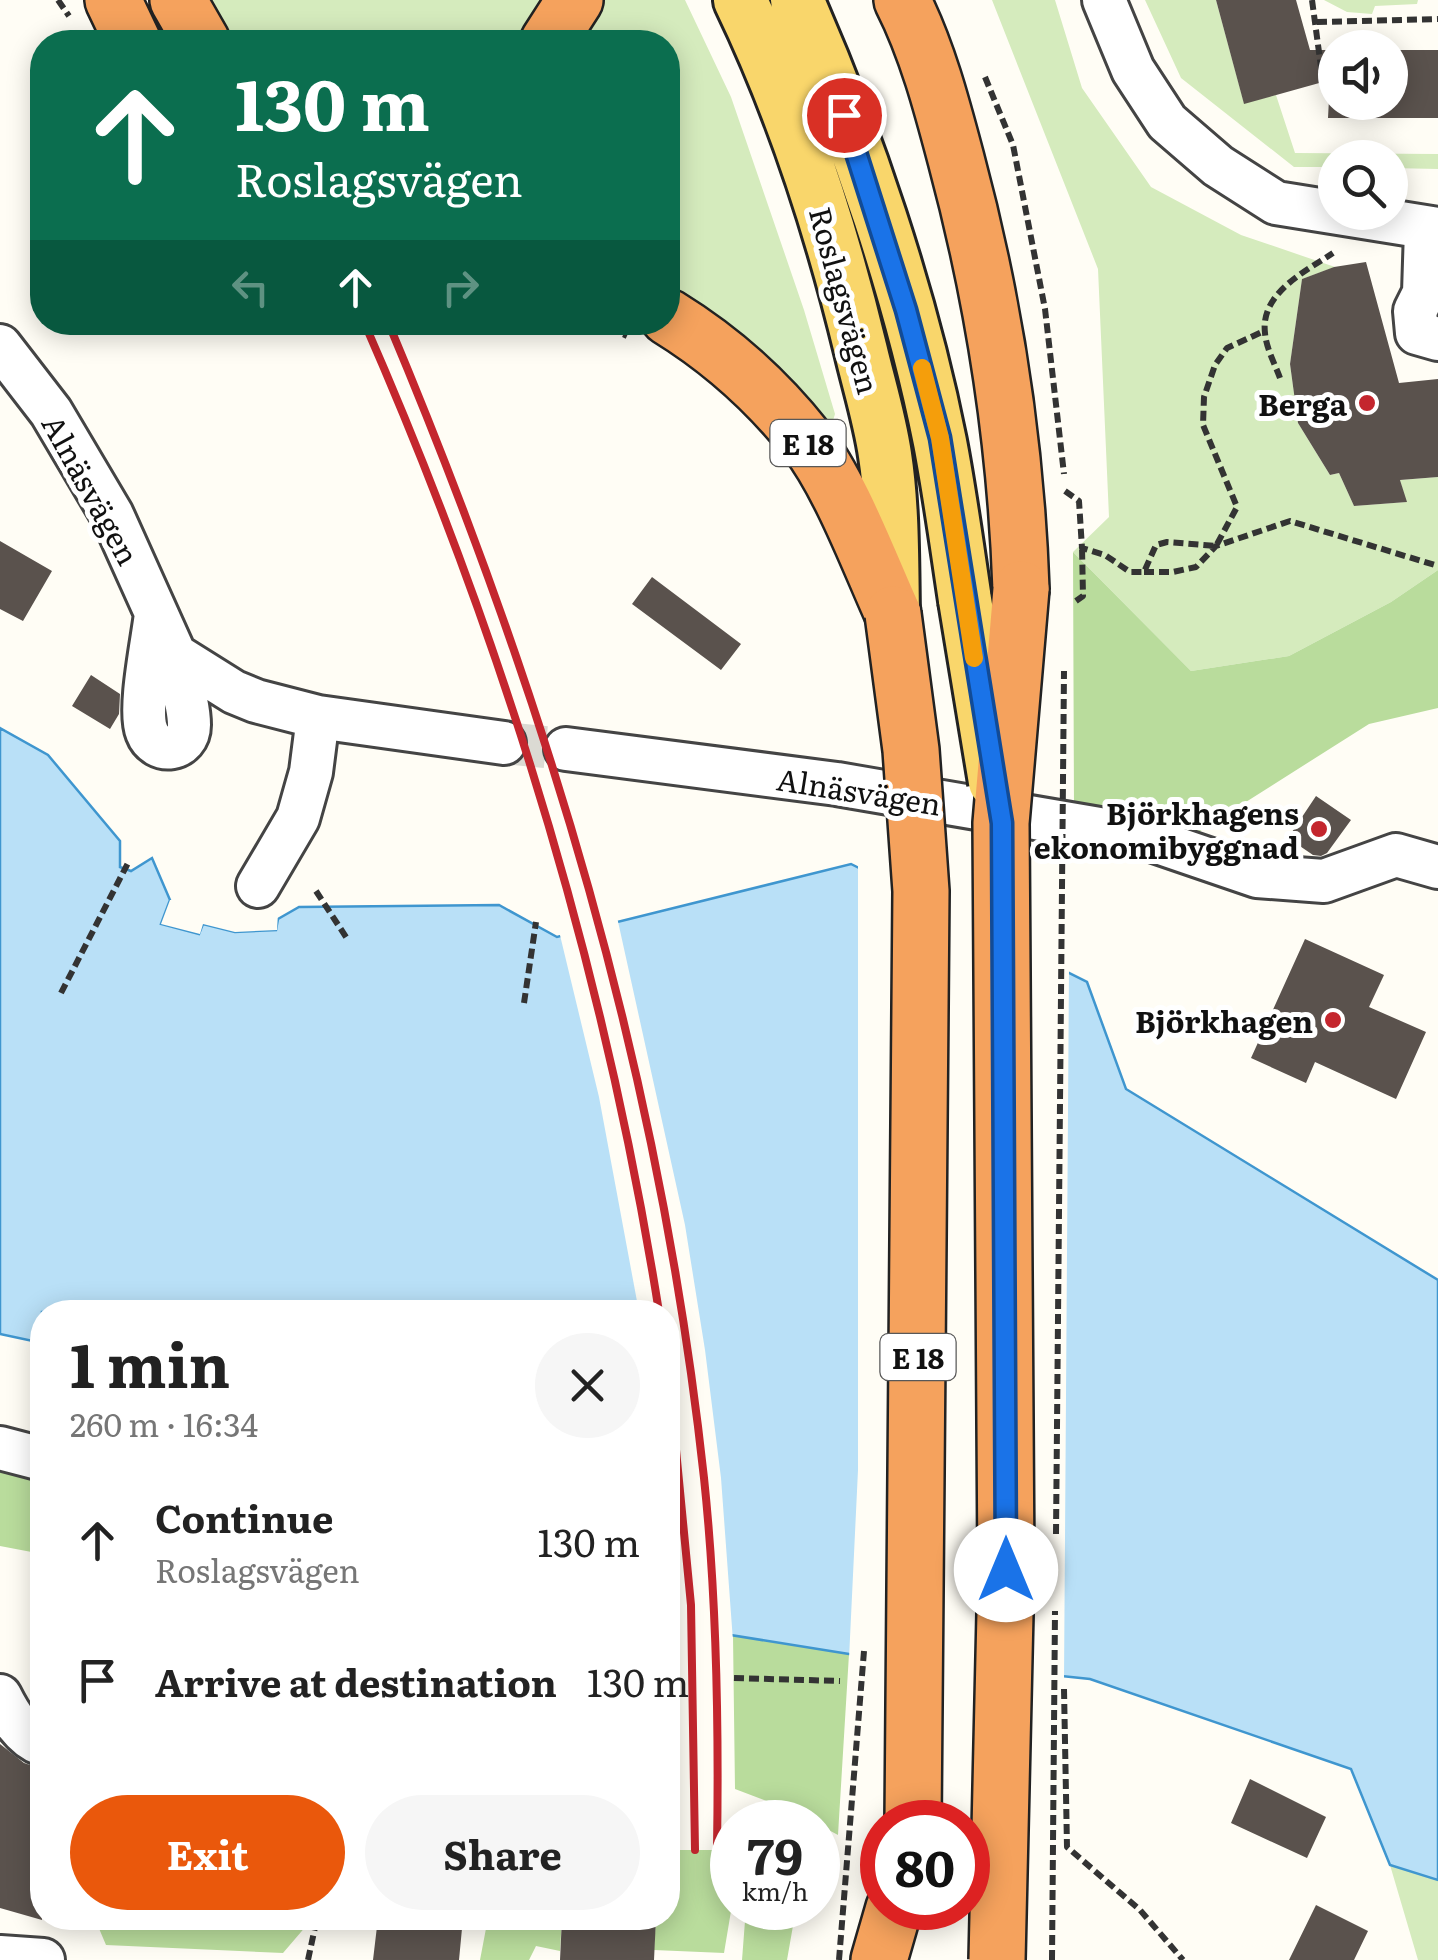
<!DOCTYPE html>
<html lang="en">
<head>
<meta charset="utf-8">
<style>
	body { margin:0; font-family:Literata,serif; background:#f6f6f6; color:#222; height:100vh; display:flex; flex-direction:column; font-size:38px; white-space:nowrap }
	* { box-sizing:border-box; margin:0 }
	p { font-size:32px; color:#767676 }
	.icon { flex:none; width:55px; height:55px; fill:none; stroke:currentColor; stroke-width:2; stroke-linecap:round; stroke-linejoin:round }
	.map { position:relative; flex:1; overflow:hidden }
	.sheet { position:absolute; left:30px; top:1300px; width:650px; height:630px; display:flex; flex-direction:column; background:#fff; border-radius:40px; box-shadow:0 5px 25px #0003 }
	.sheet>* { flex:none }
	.hud { position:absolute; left:30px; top:30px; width:650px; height:305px; border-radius:40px; box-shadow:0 5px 25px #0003; background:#0b6e4f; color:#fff; overflow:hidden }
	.buttons { position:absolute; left:1318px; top:30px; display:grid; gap:20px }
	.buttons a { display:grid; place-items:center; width:90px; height:90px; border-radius:50%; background:#fff; box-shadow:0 5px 25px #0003; font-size:50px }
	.speed { position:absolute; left:710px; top:1800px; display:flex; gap:20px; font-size:50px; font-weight:700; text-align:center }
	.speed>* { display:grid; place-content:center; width:130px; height:130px; border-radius:50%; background:#fff; box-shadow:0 5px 25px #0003; line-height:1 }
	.speed small { font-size:25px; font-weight:400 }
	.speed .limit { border:15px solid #d22; background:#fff; color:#111 }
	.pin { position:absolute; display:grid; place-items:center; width:85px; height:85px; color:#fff; margin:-42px; border:5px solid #fff; border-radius:50%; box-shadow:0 2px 10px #0007 }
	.me { position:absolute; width:110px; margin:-55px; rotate:0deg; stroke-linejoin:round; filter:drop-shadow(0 0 8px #0008) }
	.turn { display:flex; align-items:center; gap:35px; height:210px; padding:0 40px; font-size:45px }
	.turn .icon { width:130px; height:130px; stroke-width:2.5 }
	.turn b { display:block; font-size:70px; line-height:85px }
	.lanes { display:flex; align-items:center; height:95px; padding:0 40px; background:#0003; justify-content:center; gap:50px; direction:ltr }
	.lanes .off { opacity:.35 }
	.round { display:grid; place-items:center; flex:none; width:105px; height:105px; border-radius:52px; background:#f6f6f6 }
	.summary { display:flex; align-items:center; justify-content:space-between; height:170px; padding:0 40px }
	h1 { font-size:60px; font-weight:700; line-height:75px }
	.action { display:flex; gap:20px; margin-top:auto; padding:20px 40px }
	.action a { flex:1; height:115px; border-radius:60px; background:#ea580c; color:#fff; font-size:40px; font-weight:700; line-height:115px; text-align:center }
	.action a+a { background:#f6f6f6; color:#222 }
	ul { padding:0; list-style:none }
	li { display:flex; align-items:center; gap:30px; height:140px; padding:0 40px }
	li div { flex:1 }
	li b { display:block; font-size:38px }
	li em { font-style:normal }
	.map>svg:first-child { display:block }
	.green { fill:#d5ebbd }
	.forest { fill:#b9dc9c }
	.water { fill:#b9e0f7; stroke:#3f96cf; stroke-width:2.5 }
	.pier { fill:#fffdf5 }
	.building { fill:#5a524d }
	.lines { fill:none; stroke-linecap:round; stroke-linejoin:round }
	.minor-tunnel { stroke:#dbdad3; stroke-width:42; stroke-dasharray:42 21; stroke-linecap:butt }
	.minor-casing { stroke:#444; stroke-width:48 }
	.major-casing { stroke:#222; stroke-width:58 }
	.highway-casing { stroke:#222; stroke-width:60 }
	.path { stroke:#333; stroke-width:6; stroke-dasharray:10 5; stroke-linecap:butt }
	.minor { stroke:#fff; stroke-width:42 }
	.major { stroke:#f9d66b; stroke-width:52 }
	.highway { stroke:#f5a25d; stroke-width:55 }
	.rail { stroke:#c4262e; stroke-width:8 }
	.major-bridge-casing { stroke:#222; stroke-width:58; stroke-linecap:butt }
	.highway-bridge-casing { stroke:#222; stroke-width:60; stroke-linecap:butt }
	.path-bridge { stroke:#333; stroke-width:6; stroke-dasharray:10 5; stroke-linecap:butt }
	.major-bridge { stroke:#f9d66b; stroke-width:52 }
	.highway-bridge { stroke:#f5a25d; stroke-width:55 }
	.route-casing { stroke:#114b97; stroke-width:25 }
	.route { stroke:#1a73e8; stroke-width:18 }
	.slow { stroke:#f59e0b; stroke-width:18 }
	.poi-dot { fill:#c4262e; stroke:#fff; stroke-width:4 }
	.labels { text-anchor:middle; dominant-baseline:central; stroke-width:10; stroke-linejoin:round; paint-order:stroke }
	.shield { fill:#fff; stroke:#585858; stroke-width:2.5 }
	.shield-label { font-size:28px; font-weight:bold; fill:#111 }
	.street-label { font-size:30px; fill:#111; stroke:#fff }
	.poi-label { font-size:30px; font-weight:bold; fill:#111; stroke:#fff; text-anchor:end }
</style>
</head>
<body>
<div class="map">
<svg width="1438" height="1960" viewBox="0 0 1438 1960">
	<rect width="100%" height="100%" fill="#fffdf5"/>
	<!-- green -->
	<path class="green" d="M210,0H550L519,42H236Z
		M597,0H685L731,97L804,310L835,414L831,427L790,385L668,293V42H570Z
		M992,0H1055L1082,88L1151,187L1241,235L1335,267L1302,279L1290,364L1298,423L1330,475L1339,473L1354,506L1406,502L1400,480L1438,477V570L1391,602L1289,656L1191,671L1073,552L1109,517L1098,269Z
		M1145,0H1216L1244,103L1276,95L1295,153L1438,154V169L1390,168V158H1335V167H1294L1181,78Z
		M1324,0H1418L1417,4L1375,6L1372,14L1347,12Z
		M1390,1865L1438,1880V1960H1418Z"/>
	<!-- forest -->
	<path class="forest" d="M1073,552L1191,671L1289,656L1391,602L1438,570V708L1369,724L1200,831L1074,809Z
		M0,1455L42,1467V1554L0,1546Z
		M668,1625L672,1626L674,1850H732V1905L724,1953L654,1950L656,1918H668Z
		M733,1636L849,1654L838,1835L793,1811L735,1789Z
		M746,1908H781L794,1920L787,1960H742Z
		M97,1918H313L283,1953L106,1945L95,1919Z
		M488,1918H562L560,1951L536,1946L529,1960H480Z"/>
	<!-- water -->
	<path class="water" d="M0,728L48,755L120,841V867L131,871L152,858L170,900L161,924L199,934L203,924L235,932L276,930L278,919L299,907L499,905L557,937L851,864L1087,982L1126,1089L1438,1280V1880L1390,1865L1351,1769L1090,1679L849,1654L668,1625V1312H42V1343L0,1334Z"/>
	<!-- pier -->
	<path class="pier" d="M858,862L1069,968L1064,1681L849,1659L858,1470Z
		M170,900H175L167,920L197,928L203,919L236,927L272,925L273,917L278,913L277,930L235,932L203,924L200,934L161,924Z
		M617,917L685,1225L705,1350L721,1478L733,1641L672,1631L668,1571V1312H639L599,1097L559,931Z"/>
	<!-- building -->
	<path class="building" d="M1216,0H1296L1310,50H1335V102H1390V50H1438V118H1328L1330,80L1244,104Z
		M1366,262L1399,383L1438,379V477L1400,480L1407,502L1354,506L1339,473L1330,475L1298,423L1290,364L1302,279L1334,267Z
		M0,541L52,571L23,621L0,609Z
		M652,577L741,644L721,670L632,604Z
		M91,675L120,694L119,714L110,729L72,706Z
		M1316,796L1351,820L1327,853L1321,856L1313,855L1288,838Z
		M1305,939L1384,975L1369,1007L1426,1032L1396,1099L1315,1062L1306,1083L1251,1058Z
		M0,1744L24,1763L42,1769V1920L0,1908Z
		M1250,1779L1326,1817L1307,1858L1231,1823Z
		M1316,1905L1368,1931L1354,1960H1289Z
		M378,1918H463L459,1960H373Z
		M562,1918H656L654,1960H560Z"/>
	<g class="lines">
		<!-- minor-tunnel -->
		<path class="minor-tunnel" d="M504,743L566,749"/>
		<!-- minor casing -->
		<g class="minor-casing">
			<path id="minor" d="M1104,0L1133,70L1167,122L1218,166L1276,203L1438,229
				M1426,230L1424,293L1415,311L1417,333L1438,339
				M0,346L51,412L112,515L175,655L234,692L256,701L318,717L504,743
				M156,614C153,640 138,711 147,732C156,756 189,751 189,725C189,703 179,676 175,655
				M566,749L837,784L1140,836L1257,876L1324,881L1396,855L1438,867
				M258,886L298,818L311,772L318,717
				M0,1448L42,1459
				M0,1696C9,1714 22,1737 42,1744
				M0,1957L43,1960"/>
		</g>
		<!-- major casing -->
		<g class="major-casing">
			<path id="major" d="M740,0C794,112 832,231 861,351C869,385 880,420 885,455C893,507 892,561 893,614
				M797,0C857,136 911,296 940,442C950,494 957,547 965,600"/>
		</g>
		<!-- highway casing -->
		<g class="highway-casing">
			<path id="highway" d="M113,0L133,42
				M178,0L202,42
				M902,0C927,49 942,106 956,159C994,300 1016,443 1021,589
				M548,42L575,0
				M668,317C720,349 768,392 806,440C841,485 869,561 893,614
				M879,1960L894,1908"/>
		</g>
		<!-- path -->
		<path class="path" d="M58,0L69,16
			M1312,0L1323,82
			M1317,22L1438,19
			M985,77L1013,145L1045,309L1064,474
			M596,322L627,336
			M1280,378C1275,364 1266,348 1265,333C1260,293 1306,271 1333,253
			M1065,491L1079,501L1082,548L1105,555L1130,572H1144L1156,545L1167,542L1216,546L1237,507L1203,425L1204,397L1215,365L1227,348L1264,331
			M1144,572H1173L1196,567L1216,546L1290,521L1438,566
			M1076,601L1083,596L1082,548
			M316,891L348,940
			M61,993L128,863
			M524,1003L536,922
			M668,1677H673
			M734,1678L840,1681
			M1064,1689L1067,1847L1140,1910L1183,1960
			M308,1960L317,1918"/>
		<!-- minor -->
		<use href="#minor" class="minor"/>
		<!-- major -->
		<use href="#major" class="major"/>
		<!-- highway -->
		<use href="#highway" class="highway"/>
		<!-- rail -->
		<path class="rail" d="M364,322C503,639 605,971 659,1312
			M388,322C546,698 660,1072 704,1478C717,1601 719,1726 717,1849
			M668,1367L691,1605L695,1850"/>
		<!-- major-bridge casing -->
		<g class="major-bridge-casing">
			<path id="major-bridge" d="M965,600L995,782"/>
		</g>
		<!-- highway-bridge casing -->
		<g class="highway-bridge-casing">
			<path id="highway-bridge" d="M893,614L911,750L921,891L913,1822
				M997,1960L1006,1570L1001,823L1021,589"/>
		</g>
		<!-- path-bridge -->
		<path class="path-bridge" d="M1056,1534L1064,671
			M839,1960L864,1651
			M1052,1960L1055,1611"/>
		<!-- major-bridge -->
		<use href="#major-bridge" class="major-bridge"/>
		<!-- highway-bridge -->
		<use href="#highway-bridge" class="highway-bridge"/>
	</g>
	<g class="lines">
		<!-- route casing -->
		<g class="route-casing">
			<path id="route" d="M844,115L906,310L940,438L1002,823L1006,1570"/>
		</g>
		<!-- route -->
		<use href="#route" class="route"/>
		<!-- slow -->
		<path class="slow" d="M922,368L940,438L974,658"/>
	</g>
	<!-- markers -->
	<g class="poi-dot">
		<circle cx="1367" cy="403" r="10"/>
		<circle cx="1319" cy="829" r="10"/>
		<circle cx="1333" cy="1020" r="10"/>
	</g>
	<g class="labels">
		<!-- shield labels -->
		<g class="shield">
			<rect x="770.5" y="420" width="75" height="46" rx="8"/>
			<rect x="880.5" y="1334" width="75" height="46" rx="8"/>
		</g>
		<g class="shield-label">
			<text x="808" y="443">E 18</text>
			<text x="918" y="1357">E 18</text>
		</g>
		<!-- street labels -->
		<g class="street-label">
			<text transform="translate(846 300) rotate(75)">Roslagsvägen</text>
			<text transform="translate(92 489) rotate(61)">Alnäsvägen</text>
			<text transform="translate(859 790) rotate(9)">Alnäsvägen</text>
		</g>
		<!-- poi labels -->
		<g class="poi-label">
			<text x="1347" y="403">Berga</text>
			<text x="1299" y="812">Björkhagens<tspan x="1299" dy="34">ekonomibyggnad</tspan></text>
			<text x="1313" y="1020">Björkhagen</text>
		</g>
	</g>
</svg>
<div class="buttons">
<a><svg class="icon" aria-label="sound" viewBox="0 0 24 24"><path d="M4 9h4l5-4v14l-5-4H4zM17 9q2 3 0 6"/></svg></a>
<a><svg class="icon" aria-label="search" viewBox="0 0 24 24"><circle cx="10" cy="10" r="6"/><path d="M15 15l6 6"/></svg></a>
</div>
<div class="speed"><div>79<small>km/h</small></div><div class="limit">80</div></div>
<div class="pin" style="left:844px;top:115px;background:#d93025"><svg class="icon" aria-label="arrive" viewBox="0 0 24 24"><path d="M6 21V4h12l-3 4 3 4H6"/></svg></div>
<svg class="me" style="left:1006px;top:1570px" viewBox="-20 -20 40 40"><circle r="19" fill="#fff"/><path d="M0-13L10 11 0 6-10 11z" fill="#1a73e8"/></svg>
<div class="hud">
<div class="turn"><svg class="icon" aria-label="ahead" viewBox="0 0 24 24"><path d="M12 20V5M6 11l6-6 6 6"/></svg><div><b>130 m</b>Roslagsvägen</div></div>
<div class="lanes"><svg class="icon off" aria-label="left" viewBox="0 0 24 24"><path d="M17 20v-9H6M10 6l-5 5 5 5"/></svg><svg class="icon" aria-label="ahead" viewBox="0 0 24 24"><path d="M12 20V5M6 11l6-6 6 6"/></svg><svg class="icon off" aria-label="right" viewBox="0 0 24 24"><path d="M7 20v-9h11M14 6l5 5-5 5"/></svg></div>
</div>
<section class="sheet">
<div class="summary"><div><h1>1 min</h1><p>260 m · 16:34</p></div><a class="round"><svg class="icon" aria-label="close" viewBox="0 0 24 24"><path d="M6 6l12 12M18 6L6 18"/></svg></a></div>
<ul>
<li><svg class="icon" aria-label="ahead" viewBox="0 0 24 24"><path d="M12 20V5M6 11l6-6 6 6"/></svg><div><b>Continue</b><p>Roslagsvägen</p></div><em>130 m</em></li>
<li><svg class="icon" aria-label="arrive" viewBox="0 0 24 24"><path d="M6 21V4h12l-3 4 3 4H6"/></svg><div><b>Arrive at destination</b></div><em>130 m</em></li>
</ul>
<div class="action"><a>Exit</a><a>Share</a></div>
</section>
</div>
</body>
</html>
